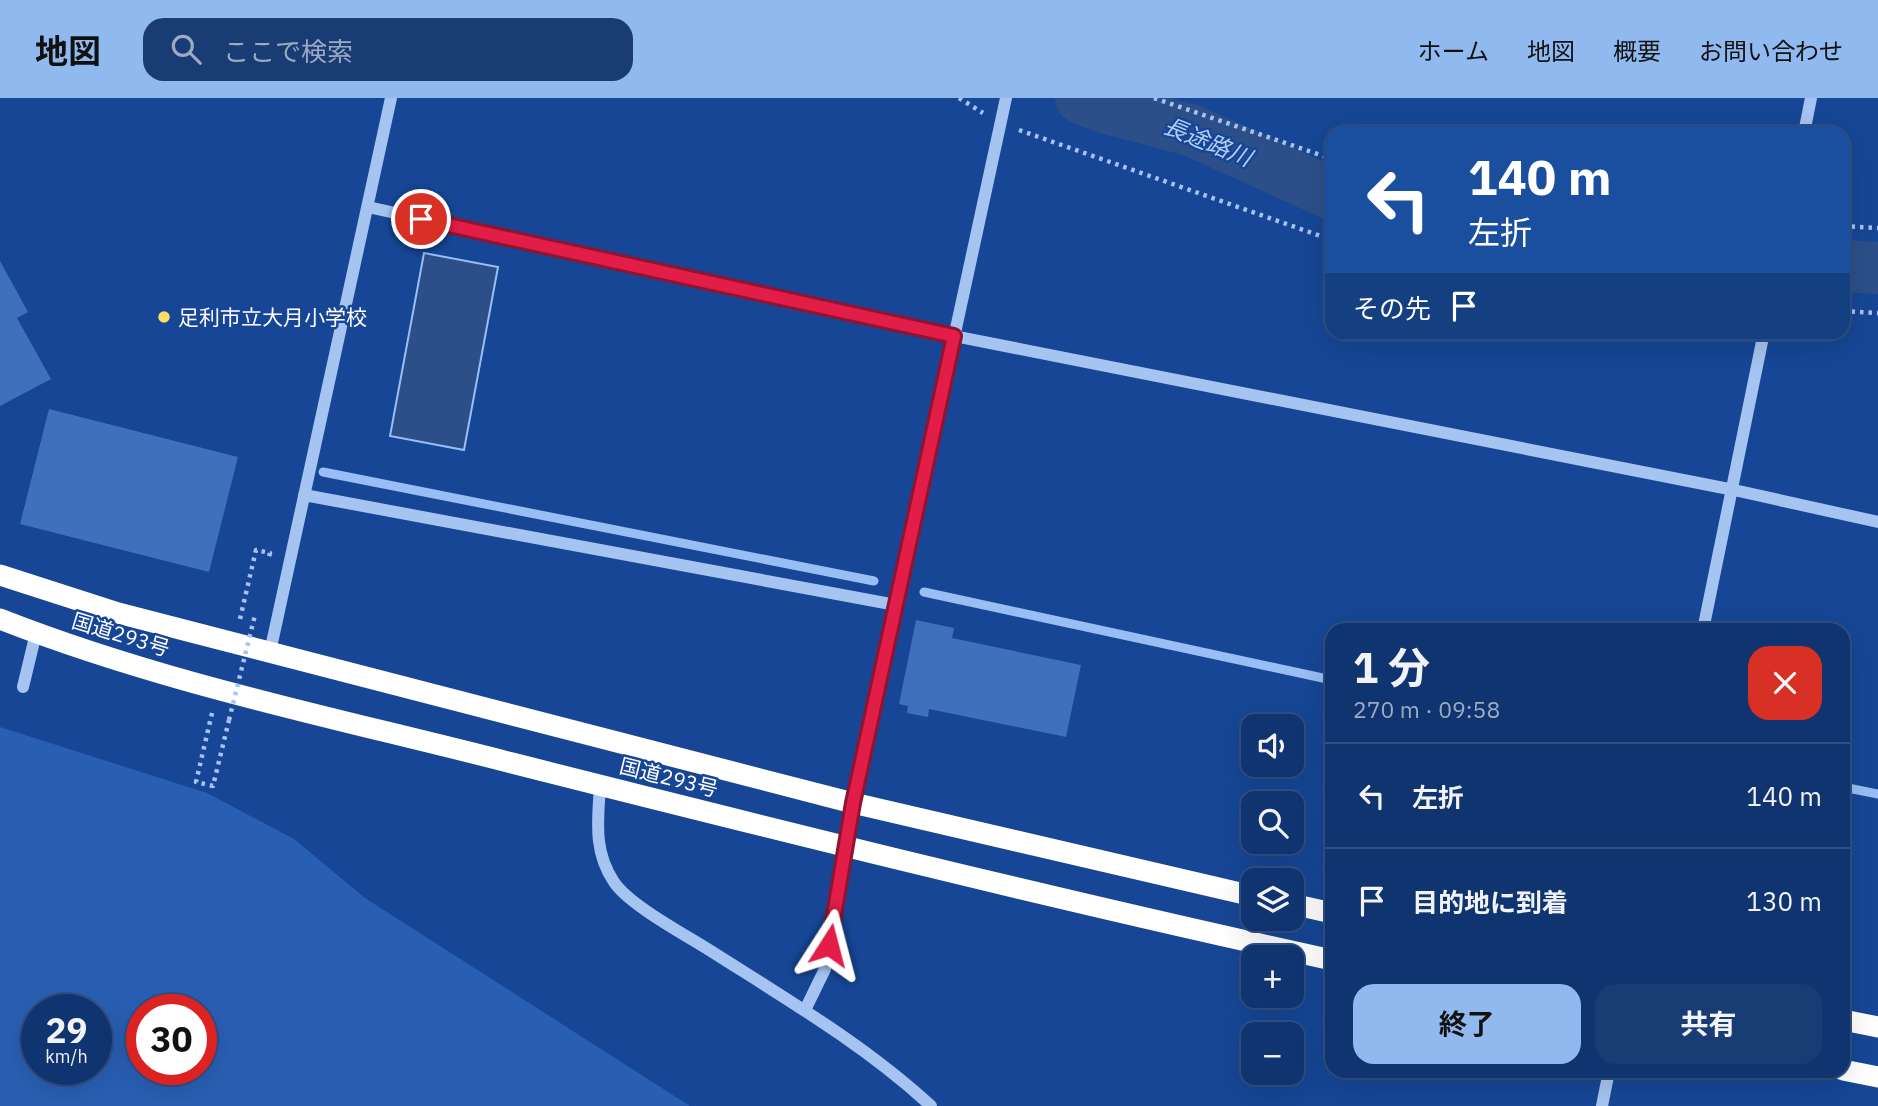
<!DOCTYPE html>
<html lang="ja">
<head>
<meta charset="utf-8">
<style>
	body { margin:0; font-family:"IBM Plex Sans","Noto Sans JP",sans-serif; background:#193c75; color:#f1f3f6; height:100vh; display:flex; flex-direction:column; font-size:26px; white-space:nowrap }
	* { box-sizing:border-box; margin:0 }
	p { font-size:23px; color:#9caac3 }
	.icon { flex:none; width:38px; height:38px; fill:none; stroke:currentColor; stroke-width:2; stroke-linecap:round; stroke-linejoin:round }
	.map { position:relative; flex:1; overflow:hidden }
	.panel { position:absolute; left:1325px; top:525px; width:525px; height:455px; display:flex; flex-direction:column; background:#103470; border-radius:21px; box-shadow:0 7px 28px #0002,0 0 0 2px #304f83 }
	.panel>* { flex:none }
	.banner { position:absolute; left:1325px; top:28px; width:525px; height:214px; border-radius:21px; box-shadow:0 7px 28px #0002,0 0 0 2px #304f83; background:#1a4fa0; color:#fff; overflow:hidden }
	.tools { position:absolute; left:1241px; top:616px; display:grid; gap:14px }
	.tools a { display:grid; place-items:center; width:63px; height:63px; border-radius:14px; background:#103470; box-shadow:0 7px 28px #0002,0 0 0 2px #304f83; font-size:35px }
	.speed { position:absolute; left:21px; top:896px; display:flex; gap:14px; font-size:35px; font-weight:700; text-align:center }
	.speed>* { display:grid; place-content:center; width:91px; height:91px; border-radius:50%; background:#103470; box-shadow:0 7px 28px #0002,0 0 0 2px #304f83; line-height:1 }
	.speed small { font-size:18px; font-weight:400 }
	.speed .limit { border:10px solid #d22; background:#fff; color:#111 }
	.pin { position:absolute; display:grid; place-items:center; width:60px; height:60px; color:#fff; margin:-30px; border:4px solid #fff; border-radius:50%; box-shadow:0 2px 7px #0007 }
	.me { position:absolute; width:77px; margin:-38px; rotate:9deg; stroke-linejoin:round; filter:drop-shadow(0 0 5px #0008) }
	.turn { display:flex; align-items:center; gap:24px; height:147px; padding:0 28px; font-size:32px }
	.turn .icon { width:91px; height:91px; stroke-width:2.5 }
	.turn b { display:block; font-size:49px; line-height:60px }
	.then { display:flex; align-items:center; height:66px; padding:0 28px; background:#0003; gap:14px; font-size:26px }
	.round { display:grid; place-items:center; flex:none; width:74px; height:74px; border-radius:21px; background:#193c75 }
	.headline { display:flex; align-items:center; justify-content:space-between; height:119px; padding:0 28px }
	h1 { font-size:42px; font-weight:700; line-height:52px }
	.action { display:flex; gap:14px; margin-top:auto; padding:14px 28px }
	.action a { flex:1; height:80px; border-radius:21px; background:#90b9f0; color:#111; font-size:28px; font-weight:700; line-height:80px; text-align:center }
	.action a+a { background:#193c75; color:#f1f3f6 }
	ul { padding:0; list-style:none }
	li { display:flex; align-items:center; gap:21px; height:105px; padding:0 28px; border-top:2px solid #304f83 }
	li div { flex:1 }
	li b { display:block; font-size:26px }
	li em { font-style:normal }
	header { display:flex; align-items:center; gap:42px; box-sizing:border-box; height:98px; padding:0 35px; background:#90b9f0; color:#111 }
	header strong { font-size:33px }
	nav { display:flex; gap:38px; margin-inline-start:auto; font-size:24px }
	.search { width:490px; height:63px; background:#193c75; display:flex; align-items:center; gap:18px; box-sizing:border-box; padding:0 24px; border-radius:21px; color:#9caac3; font-size:26px }
	.map>svg:first-child { display:block }
	.green { fill:#295fb3; fill-rule:evenodd }
	.water { fill:#2c4f89; stroke:#99bef4; stroke-width:2 }
	.lines { fill:none; stroke-linecap:round; stroke-linejoin:round }
	.stream { stroke:#99bef4; stroke-width:9 }
	.river { stroke:#2c4f89; stroke-width:52 }
	.building { fill:#3e70bc }
	.path { stroke:#a6c4f1; stroke-width:4.5; stroke-dasharray:3.5 5; stroke-linecap:butt }
	.minor { stroke:#a6c4f1; stroke-width:12 }
	.highway { stroke:#fff; stroke-width:21 }
	.path-bridge { stroke:#a6c4f1; stroke-width:4.5; stroke-dasharray:3.5 5; stroke-linecap:butt }
	.route-casing { stroke:#92132f; stroke-width:18 }
	.route { stroke:#e11d48; stroke-width:12 }
	.poi-dot { fill:#ffdc67; stroke:#164695; stroke-width:2.5 }
	.labels { text-anchor:middle; dominant-baseline:central; stroke-width:5; stroke-linejoin:round; paint-order:stroke }
	.poi-label { font-size:21px; fill:#fff; stroke:#164695; text-anchor:start }
	.street-label { font-size:21px; fill:#fff; stroke:#164695 }
	.water-label { font-size:23px; font-style:italic; fill:#b3cef8; stroke:#164695 }
</style>
</head>
<body>
<header>
<strong>地図</strong>
<div class="search"><svg class="icon" aria-label="search" viewBox="0 0 24 24"><circle cx="10" cy="10" r="6"/><path d="M15 15l6 6"/></svg>ここで検索</div>
<nav><a>ホーム</a><a>地図</a><a>概要</a><a>お問い合わせ</a></nav>
</header>
<div class="map">
<svg width="1878" height="1008" viewBox="0 0 1878 1008">
	<rect width="100%" height="100%" fill="#164695"/>
	<!-- green -->
	<path class="green" d="M0,629L207,695L294,741L365,800L690,1008H0ZM37,912H96V971H37ZM142,912H201V971H142Z"/>
	<!-- water -->
	<path class="water" d="M424,155L498,169L464,352L390,338Z"/>
	<g class="lines">
		<!-- stream -->
		<path class="stream" d="M323,374L874,483
			M924,494L1332,582
			M1843,689L1878,696"/>
		<!-- river -->
		<path class="river" d="M1081,0L1107,10L1193,33L1332,96
			M1843,168L1878,170"/>
	</g>
	<!-- building -->
	<path class="building" d="M0,163L28,214L17,220L51,281L0,308Z
		M49,311L238,359L209,474L20,426Z
		M916,522L954,530L952,540L1081,567L1066,639L929,611L928,619L907,615L908,608L899,606Z"/>
	<g class="lines">
		<!-- path -->
		<path class="path" d="M959,0L983,15
			M1154,0L1332,61
			M1019,32L1332,142
			M1843,128L1878,130
			M1843,213L1878,215
			M240,521L256,452L270,455L269,459
			M212,615L196,684L213,688L229,622"/>
		<!-- minor -->
		<path class="minor" d="M1804,35L1811,0
			M368,109L954,238L1734,392L1878,424
			M304,397L896,507
			M1703,532L1764,234
			M270,554L391,0
			M23,589L36,535
			M600,687C598,722 593,753 614,784C630,808 688,838 714,855C788,902 866,948 931,1008
			M805,912L825,871L853,705L1006,0
			M1602,1008L1609,973"/>
		<!-- highway -->
		<path class="highway" d="M0,477L118,515L853,705L1253,798
			M0,521C165,586 341,621 512,665C785,734 1057,802 1332,862
			M1292,806L1332,815
			M1843,922L1878,929
			M1843,972L1878,979"/>
		<!-- path-bridge -->
		<path class="path-bridge" d="M229,622L255,517"/>
	</g>
	<g class="lines">
		<!-- route casing -->
		<g class="route-casing">
			<path id="route" d="M421,121L954,238L853,705L829,847"/>
		</g>
		<!-- route -->
		<use href="#route" class="route"/>
	</g>
	<!-- markers -->
	<circle class="poi-dot" cx="164" cy="219" r="7"/>
	<g class="labels">
		<!-- poi labels -->
		<g class="poi-label">
			<text x="178" y="219">足利市立大月小学校</text>
		</g>
		<!-- street labels -->
		<g class="street-label">
			<text transform="translate(121 536) rotate(17)">国道293号</text>
			<text transform="translate(669 679) rotate(14)">国道293号</text>
		</g>
		<!-- water labels -->
		<g class="water-label">
			<text transform="translate(1208 43) rotate(22)">長途路川</text>
		</g>
	</g>
</svg>
<div class="tools">
<a><svg class="icon" aria-label="sound" viewBox="0 0 24 24"><path d="M4 9h4l5-4v14l-5-4H4zM17 9q2 3 0 6"/></svg></a>
<a><svg class="icon" aria-label="search" viewBox="0 0 24 24"><circle cx="10" cy="10" r="6"/><path d="M15 15l6 6"/></svg></a>
<a><svg class="icon" aria-label="layers" viewBox="0 0 24 24"><path d="M12 4l9 5-9 5-9-5zM3 14l9 5 9-5"/></svg></a>
<a>+</a>
<a>−</a>
</div>
<div class="speed"><div>29<small>km/h</small></div><div class="limit">30</div></div>
<div class="pin" style="left:421px;top:121px;background:#d93025"><svg class="icon" aria-label="arrive" viewBox="0 0 24 24"><path d="M6 21V4h12l-3 4 3 4H6"/></svg></div>
<svg class="me" style="left:829px;top:847px" viewBox="-20 -20 40 40"><path d="M0-17L14 15 0 8-14 15z" fill="#e11d48" stroke="#fff" stroke-width="4"/></svg>
<div class="banner">
<div class="turn"><svg class="icon" aria-label="left" viewBox="0 0 24 24"><path d="M17 20v-9H6M10 6l-5 5 5 5"/></svg><div><b>140 m</b>左折</div></div>
<div class="then">その先<svg class="icon" aria-label="arrive" viewBox="0 0 24 24"><path d="M6 21V4h12l-3 4 3 4H6"/></svg></div>
</div>
<section class="panel">
<div class="headline"><div><h1>1 分</h1><p>270 m · 09:58</p></div><a class="round" style="background:#d93025;color:#fff"><svg class="icon" aria-label="close" viewBox="0 0 24 24"><path d="M6 6l12 12M18 6L6 18"/></svg></a></div>
<ul>
<li><svg class="icon" aria-label="left" viewBox="0 0 24 24"><path d="M17 20v-9H6M10 6l-5 5 5 5"/></svg><div><b>左折</b></div><em>140 m</em></li>
<li><svg class="icon" aria-label="arrive" viewBox="0 0 24 24"><path d="M6 21V4h12l-3 4 3 4H6"/></svg><div><b>目的地に到着</b></div><em>130 m</em></li>
</ul>
<div class="action"><a>終了</a><a>共有</a></div>
</section>
</div>
</body>
</html>
